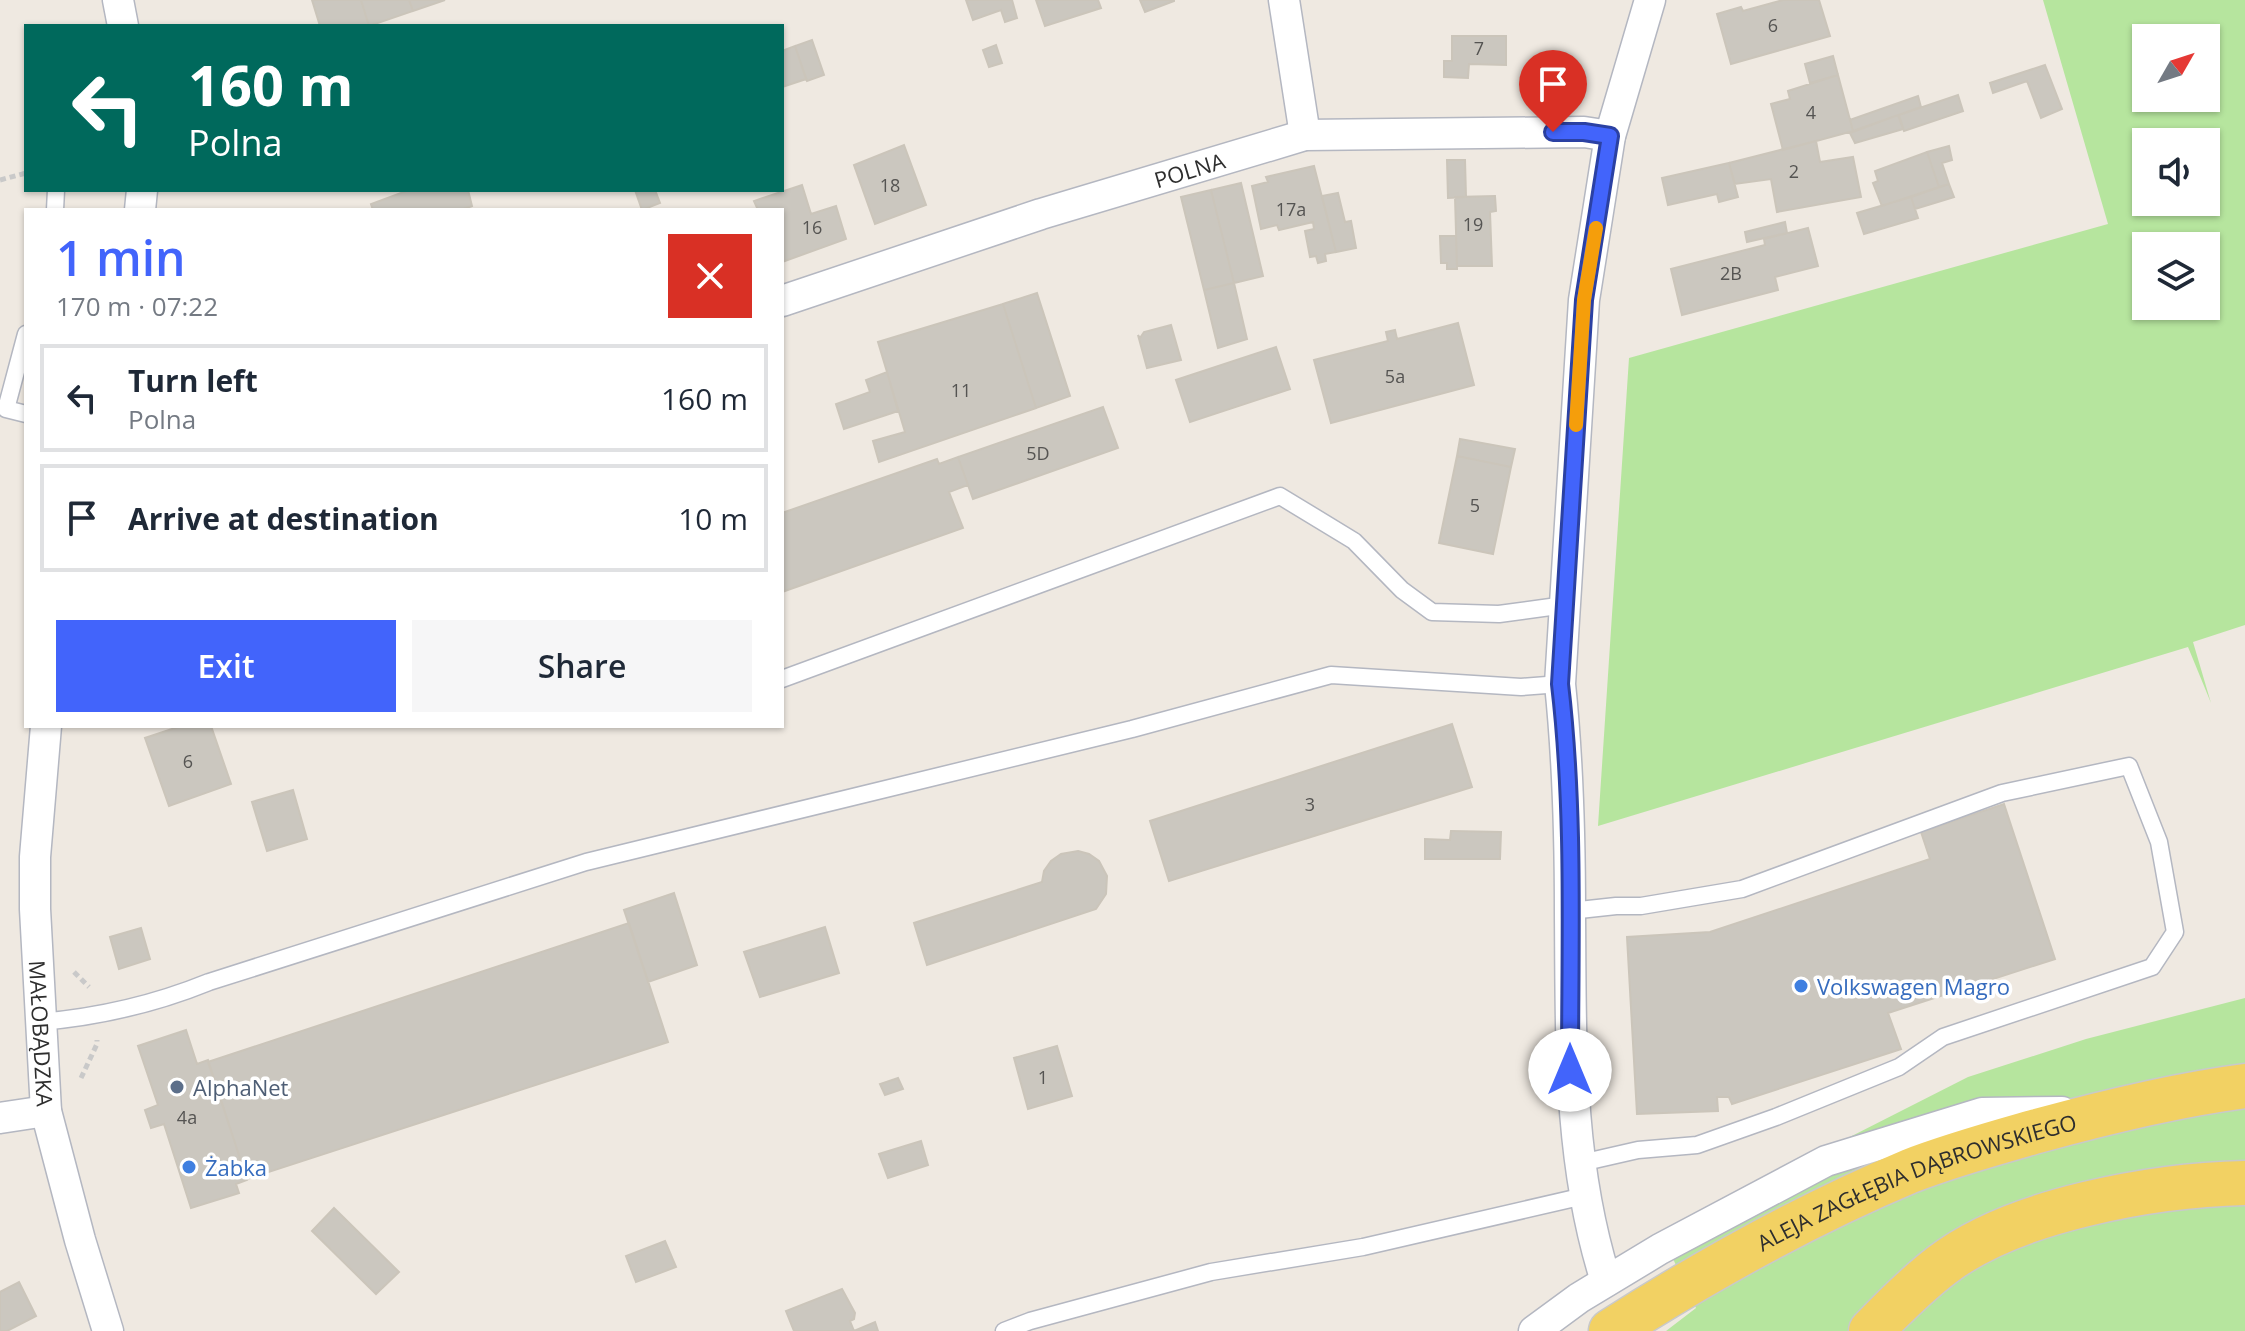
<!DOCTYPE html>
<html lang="en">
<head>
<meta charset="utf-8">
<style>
	body { margin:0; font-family:"Open Sans",sans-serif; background:#f6f6f7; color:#1f2937; height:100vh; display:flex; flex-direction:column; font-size:30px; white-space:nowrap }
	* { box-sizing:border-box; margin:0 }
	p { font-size:26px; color:#747a83 }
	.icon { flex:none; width:44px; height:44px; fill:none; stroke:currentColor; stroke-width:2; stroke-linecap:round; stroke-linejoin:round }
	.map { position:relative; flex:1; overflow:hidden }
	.drawer { position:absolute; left:24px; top:208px; width:760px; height:520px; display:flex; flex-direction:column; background:#fff; border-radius:0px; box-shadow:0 2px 6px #0004 }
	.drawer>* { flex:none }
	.banner { position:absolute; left:24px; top:24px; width:760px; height:168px; border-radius:0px; box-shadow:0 2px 6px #0004; background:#00695c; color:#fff; overflow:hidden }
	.needle { width:52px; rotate:51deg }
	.fabs { position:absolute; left:2132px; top:24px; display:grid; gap:16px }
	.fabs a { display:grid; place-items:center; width:88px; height:88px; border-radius:0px; background:#fff; box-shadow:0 2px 6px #0004; font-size:40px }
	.pin { position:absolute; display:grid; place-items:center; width:68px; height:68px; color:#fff; margin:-82px -34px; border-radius:50% 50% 50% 0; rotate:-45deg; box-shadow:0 0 8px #0007 }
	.pin .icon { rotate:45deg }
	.me { position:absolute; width:88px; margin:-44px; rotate:0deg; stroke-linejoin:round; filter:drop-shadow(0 0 6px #0008) }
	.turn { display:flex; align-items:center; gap:28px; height:168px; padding:0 32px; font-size:36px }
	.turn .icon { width:104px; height:104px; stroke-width:2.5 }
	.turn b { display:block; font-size:56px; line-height:68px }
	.round { display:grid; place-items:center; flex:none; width:84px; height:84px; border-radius:0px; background:#f6f6f7 }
	.head { display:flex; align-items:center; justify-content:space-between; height:136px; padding:0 32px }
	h1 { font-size:48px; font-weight:600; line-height:60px; color:#4264fb }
	.cta { display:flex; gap:16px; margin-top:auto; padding:16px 32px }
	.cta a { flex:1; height:92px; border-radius:0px; background:#4264fb; color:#fff; font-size:32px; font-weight:600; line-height:92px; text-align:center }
	.cta a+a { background:#f6f6f7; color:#1f2937 }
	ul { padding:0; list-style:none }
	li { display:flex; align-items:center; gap:24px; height:108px; margin:0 16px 12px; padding:0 16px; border:4px solid #e0e1e3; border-radius:0px }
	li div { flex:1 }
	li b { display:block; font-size:30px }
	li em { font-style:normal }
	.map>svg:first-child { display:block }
	.green { fill:#b6e59e; fill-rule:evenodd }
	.building { fill:#cbc7bf; stroke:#cbc5ba; stroke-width:2 }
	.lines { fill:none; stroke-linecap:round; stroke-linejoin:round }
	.service-casing { stroke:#b4b7c1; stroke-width:19 }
	.minor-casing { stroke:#b4b7c1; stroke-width:33 }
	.primary-casing { stroke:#c9c9c9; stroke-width:47 }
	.path { stroke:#c9c9c9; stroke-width:5; stroke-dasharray:6 4; stroke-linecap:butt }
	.service { stroke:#fff; stroke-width:16 }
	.minor { stroke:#fff; stroke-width:30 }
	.primary { stroke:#f2d163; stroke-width:44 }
	.route-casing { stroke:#2b41a3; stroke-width:20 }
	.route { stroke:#4264fb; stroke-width:14 }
	.slow { stroke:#f59e0b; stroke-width:14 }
	.shop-dot { fill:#3f7fe0; stroke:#fff; stroke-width:3 }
	.service-dot { fill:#5c6f8a; stroke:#fff; stroke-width:3 }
	.labels { text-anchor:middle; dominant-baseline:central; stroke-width:7; stroke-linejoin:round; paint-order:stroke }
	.number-label { font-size:18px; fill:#555452 }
	.street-label { font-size:22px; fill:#2e2e2e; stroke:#fff }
	.shop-label { font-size:22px; fill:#366cbe; stroke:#fff; text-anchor:start }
	.service-label { font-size:22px; fill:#4e5e75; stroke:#fff; text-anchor:start }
</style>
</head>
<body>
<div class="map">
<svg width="2245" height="1331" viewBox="0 0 2245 1331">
	<rect width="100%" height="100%" fill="#efe9e1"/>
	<!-- green -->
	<path class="green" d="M2043,0H2245V625L2193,642L2211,703L2188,647L1598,826L1629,358L2108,224ZM2146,38H2206V98H2146ZM2206,142V202H2146V142ZM2146,246H2206V306H2146Z
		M2245,998V1331H1666L1696,1308L1661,1233L1968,1077L2086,1039Z"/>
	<!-- building -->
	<path class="building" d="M312,0H361L369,26H320Z
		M361,0H409L413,11L369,26Z
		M409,0H445L413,11Z
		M966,0H1012L1017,18L1005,22L1001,10L973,20Z
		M1036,0H1098L1101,8L1045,26Z
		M1140,0H1174V1L1145,12Z
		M1783,0H1819L1830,36L1731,64L1717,14L1741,7L1743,11Z
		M1452,36H1506V65L1469,64L1468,78L1444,77V61H1452Z
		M812,40L824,75L807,81L795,46Z
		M996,45L1002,63L989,67L983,50Z
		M795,46L806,79L782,87V51Z
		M1833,56L1838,75L1810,83L1805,64Z
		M2045,65L2062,109L2041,118L2027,81L1993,93L1990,83Z
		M1838,75L1853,131L1783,150L1771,104L1790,99L1788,91Z
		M1958,95L1963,111L1904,131L1899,115Z
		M1918,96L1921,107L1853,131L1850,120Z
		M1898,115L1903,129L1855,143L1850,133Z
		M1816,141L1820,162L1853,157L1861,197L1777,212L1771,179L1735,184L1729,163Z
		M904,145L926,205L875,224L854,165Z
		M1949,146L1952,160L1942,163L1949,184L1939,187L1927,152Z
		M1927,152L1939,187L1882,206L1873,183L1878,181L1875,171Z
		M1447,160H1465L1466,197L1448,198Z
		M1729,163L1738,197L1719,202L1717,194L1668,205L1662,178Z
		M1314,166L1336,252L1325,254L1326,261L1318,263L1316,256L1310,257L1305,231L1314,229L1313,222L1279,230L1277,225L1261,229L1252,186L1268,182L1266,177Z
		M1241,183L1263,276L1234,283L1211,190Z
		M1949,184L1954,197L1915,209L1911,197Z
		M802,185L811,214L836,206L846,239L782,262V210H758L754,201Z
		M409,190H468L472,206L461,210H373L371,204Z
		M635,190H655L660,203L642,210Z
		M1211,190L1234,283L1204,290L1181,197Z
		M1338,193L1345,222L1351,221L1356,248L1336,252L1322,196Z
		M1495,196L1496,211L1490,212L1492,266H1457L1455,197Z
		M1911,197L1918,218L1864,234L1857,213Z
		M1785,222L1787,233L1747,242L1745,232Z
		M1808,228L1818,266L1775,277L1778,290L1682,315L1671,269L1765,245L1764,239Z
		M1440,236H1456L1457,269H1447V263H1441Z
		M1234,283L1247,339L1218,348L1204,290Z
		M1037,293L1070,396L1036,408L1003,304Z
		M1003,304L1036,408L879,462L873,441L905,432L878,342Z
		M1458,323L1474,385L1331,423L1314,360L1388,341L1386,332L1395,330L1397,339Z
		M1171,325L1181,360L1147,368L1138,335L1140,338L1144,332Z
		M1276,347L1290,389L1190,422L1176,380Z
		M887,372L898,411L844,429L836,404L870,392L866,380Z
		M1103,407L1118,448L973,499L958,457Z
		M1460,439L1515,449L1511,467L1457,456Z
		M1457,456L1511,467L1493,554L1439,543Z
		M958,457L968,485L949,492L963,528L782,592V513L937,459L939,464Z
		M1452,724L1472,787L1169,881L1150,821Z
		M181,726H211L231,784L169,806L145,738Z
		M293,790L307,839L267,851L252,802Z
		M2004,804L2055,959L1888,1013L1901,1049L1732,1104L1729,1097H1717L1718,1111L1637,1114L1627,937L1710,932L1930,859L1921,832Z
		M1451,831L1501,832L1500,859H1425V839L1450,840Z
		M1078,851L1089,854L1099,861L1107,876L1106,894L1096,909L927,965L914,923L1042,882L1044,871L1051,861L1061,854Z
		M674,893L697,965L648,982L624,910Z
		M629,923L668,1042L247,1179L208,1062Z
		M825,927L839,973L760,997L744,952Z
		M141,928L150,959L119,969L110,937Z
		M186,1030L197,1064L208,1060L247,1180L236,1184L239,1193L191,1208L164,1124L151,1128L145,1110L158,1105L138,1046Z
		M1057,1046L1072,1096L1028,1109L1014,1058Z
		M898,1078L903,1089L885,1095L880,1084Z
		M921,1141L928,1165L888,1178L879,1154Z
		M334,1208L399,1272L376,1294L312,1231Z
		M665,1241L676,1267L636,1282L626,1256Z
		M19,1282L36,1316L7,1331H0V1292Z
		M842,1289L855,1313L854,1319L850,1321L854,1331L875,1322L878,1331H794L786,1311Z"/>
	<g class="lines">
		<!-- service casing -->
		<g class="service-casing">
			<path id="service" d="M55,210L56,190
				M26,334L6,409L26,414
				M782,679L1280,496L1354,541L1402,590L1432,612L1499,614L1565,605
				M1570,911L1616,906H1641L1742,889L2002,793L2129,766L2159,842L2175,932L2152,967L1943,1037L1899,1067L1776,1117L1697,1145L1638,1150L1581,1163
				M40,1022C98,1017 155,1004 209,982L586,862L1132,729L1331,675L1521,687L1560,684
				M1004,1331L1030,1321L1211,1272L1363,1247L1584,1196"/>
		</g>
		<!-- minor casing -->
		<g class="minor-casing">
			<g id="minor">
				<path d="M118,0L123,26"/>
				<path d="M1284,0L1305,135"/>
				<path d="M140,210L142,190"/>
				<path id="s1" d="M782,301L1041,214L1305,135L1584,132L1610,136"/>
				<path id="s2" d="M46,726L35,857V909L46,1111L80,1240L108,1331"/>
				<path d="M0,1118L46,1111"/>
				<path d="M1606,1281C1568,1162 1571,1038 1570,914C1570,838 1568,760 1560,684L1584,300L1610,136L1650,0"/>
				<path d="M1534,1331L1579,1298L1660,1249L1826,1161L1982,1113L2062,1112"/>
			</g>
		</g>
		<!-- primary casing -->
		<g class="primary-casing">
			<g id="primary">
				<path id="s3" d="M1611,1331C1707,1270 1805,1215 1910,1171C1951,1155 1995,1143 2037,1131C2106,1112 2175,1095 2245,1086"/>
				<path d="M1871,1331C1893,1308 1916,1285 1942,1265C2015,1209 2155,1185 2245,1183"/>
			</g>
		</g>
		<!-- path -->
		<path class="path" d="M0,180L26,173
			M74,972L89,987
			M81,1078L97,1044V1040"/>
		<!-- service -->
		<use href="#service" class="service"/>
		<!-- minor -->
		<use href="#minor" class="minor"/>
		<!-- primary -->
		<use href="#primary" class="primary"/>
	</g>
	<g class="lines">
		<!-- route casing -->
		<g class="route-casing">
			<path id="route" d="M1553,132H1584L1610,136L1584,300L1560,684C1575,811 1570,942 1570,1070"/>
		</g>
		<!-- route -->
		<use href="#route" class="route"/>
		<!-- slow -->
		<path class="slow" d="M1576,425L1584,300L1596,228"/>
	</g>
	<!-- markers -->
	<g class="shop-dot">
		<circle cx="1801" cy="986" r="8"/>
		<circle cx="189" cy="1167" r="8"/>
	</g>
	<circle class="service-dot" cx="177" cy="1087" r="8"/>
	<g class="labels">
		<!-- number labels -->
		<g class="number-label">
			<text x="1773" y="25">6</text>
			<text x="1479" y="48">7</text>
			<text x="1811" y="112">4</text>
			<text x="1794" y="171">2</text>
			<text x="890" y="185">18</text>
			<text x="1291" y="209">17a</text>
			<text x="1473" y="224">19</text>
			<text x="812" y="227">16</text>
			<text x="1731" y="273">2B</text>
			<text x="1395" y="376">5a</text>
			<text x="961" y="390">11</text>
			<text x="1038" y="453">5D</text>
			<text x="1475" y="505">5</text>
			<text x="188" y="761">6</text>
			<text x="1310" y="804">3</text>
			<text x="1043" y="1077">1</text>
			<text x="187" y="1117">4a</text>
		</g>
		<!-- street labels -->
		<g class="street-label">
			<text stroke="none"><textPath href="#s1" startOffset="428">POLNA</textPath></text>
			<text stroke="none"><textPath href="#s2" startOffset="308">MAŁOBĄDZKA</textPath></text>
			<text stroke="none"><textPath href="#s3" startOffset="342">ALEJA ZAGŁĘBIA DĄBROWSKIEGO</textPath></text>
		</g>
		<!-- shop labels -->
		<g class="shop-label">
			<text x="1817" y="986">Volkswagen Magro</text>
			<text x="205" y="1167">Żabka</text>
		</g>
		<!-- service labels -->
		<g class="service-label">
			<text x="193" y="1087">AlphaNet</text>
		</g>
	</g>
</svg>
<div class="fabs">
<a><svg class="needle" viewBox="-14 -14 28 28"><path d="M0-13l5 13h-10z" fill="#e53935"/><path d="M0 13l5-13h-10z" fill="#747a83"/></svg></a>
<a><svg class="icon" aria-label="sound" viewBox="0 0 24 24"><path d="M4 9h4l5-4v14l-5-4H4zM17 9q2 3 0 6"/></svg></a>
<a><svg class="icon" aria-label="layers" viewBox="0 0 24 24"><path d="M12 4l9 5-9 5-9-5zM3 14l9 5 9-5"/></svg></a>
</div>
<div class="pin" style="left:1553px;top:132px;background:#d93025"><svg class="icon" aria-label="arrive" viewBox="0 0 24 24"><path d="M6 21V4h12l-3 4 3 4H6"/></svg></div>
<svg class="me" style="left:1570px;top:1070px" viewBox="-20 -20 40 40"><circle r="19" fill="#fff"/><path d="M0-13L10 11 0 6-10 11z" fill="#4264fb"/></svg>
<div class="banner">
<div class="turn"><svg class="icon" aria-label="left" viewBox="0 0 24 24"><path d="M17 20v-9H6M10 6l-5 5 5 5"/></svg><div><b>160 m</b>Polna</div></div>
</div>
<section class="drawer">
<div class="head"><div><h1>1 min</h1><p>170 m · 07:22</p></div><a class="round" style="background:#d93025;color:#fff"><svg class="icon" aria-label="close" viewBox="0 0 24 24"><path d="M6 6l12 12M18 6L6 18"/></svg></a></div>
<ul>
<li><svg class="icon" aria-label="left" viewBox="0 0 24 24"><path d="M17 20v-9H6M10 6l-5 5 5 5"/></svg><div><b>Turn left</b><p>Polna</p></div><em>160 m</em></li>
<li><svg class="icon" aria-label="arrive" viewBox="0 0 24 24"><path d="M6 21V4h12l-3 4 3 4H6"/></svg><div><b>Arrive at destination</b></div><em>10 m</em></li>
</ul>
<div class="cta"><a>Exit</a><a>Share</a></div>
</section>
</div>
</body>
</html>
